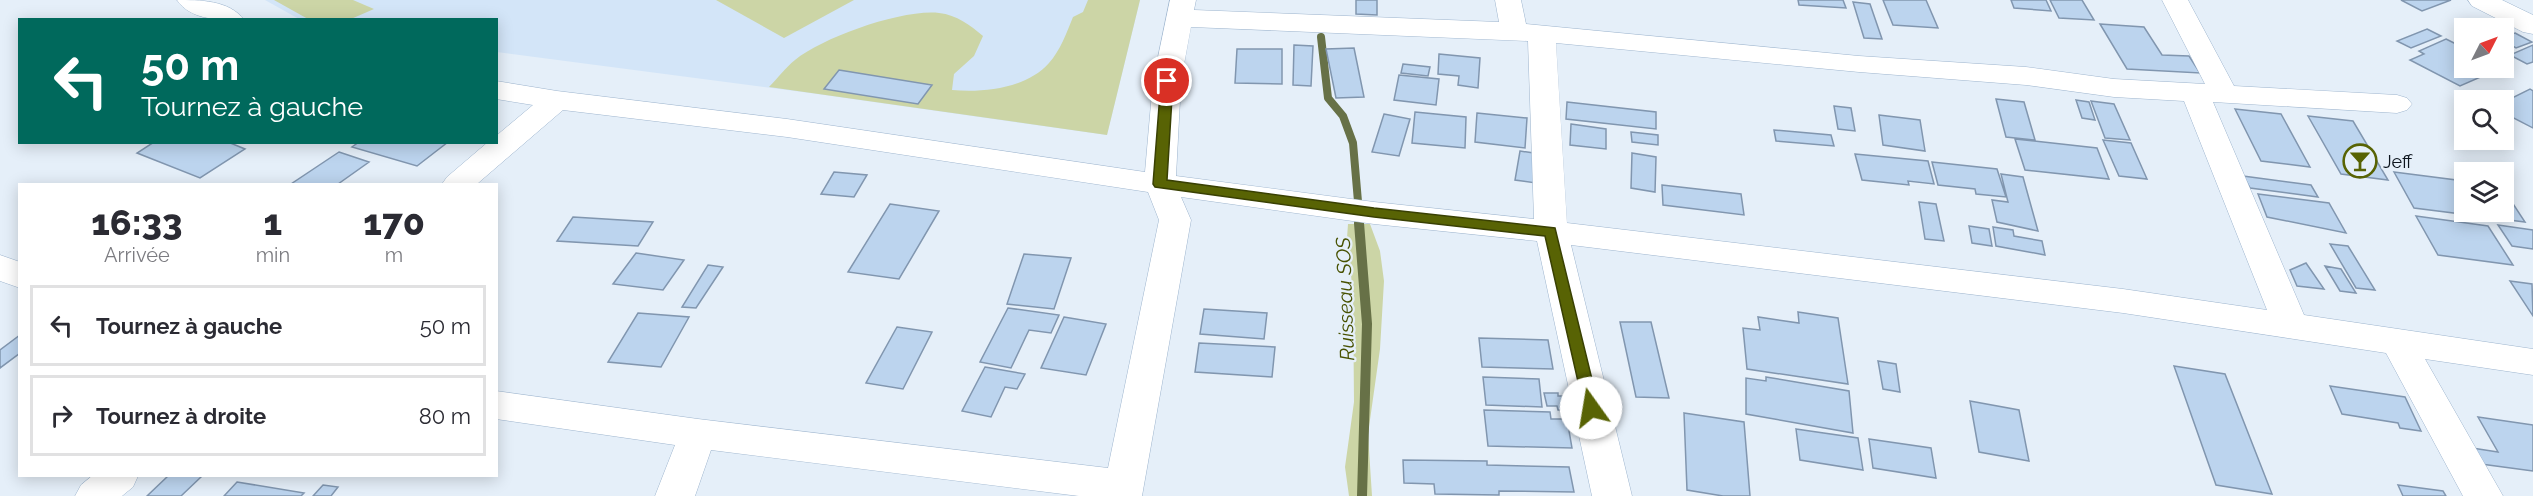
<!DOCTYPE html>
<html lang="fr">
<head>
<meta charset="utf-8">
<style>
	body { margin:0; font-family:Raleway,sans-serif; background:#f7f7f7; color:#2b2b33; height:100vh; display:flex; flex-direction:column; font-size:22px; white-space:nowrap }
	* { box-sizing:border-box; margin:0 }
	p { font-size:20px; color:#7c7c81 }
	.icon { flex:none; width:33px; height:33px; fill:none; stroke:currentColor; stroke-width:2; stroke-linecap:round; stroke-linejoin:round }
	.map { position:relative; flex:1; overflow:hidden }
	.side { position:absolute; left:18px; top:183px; width:480px; height:294px; display:flex; flex-direction:column; background:#fff; border-radius:0px; box-shadow:0 3px 15px #0003 }
	.side>* { flex:none }
	.guide { position:absolute; left:18px; top:18px; width:480px; height:126px; border-radius:0px; box-shadow:0 3px 15px #0003; background:#00695c; color:#fff; overflow:hidden }
	.needle { width:39px; rotate:48deg }
	.tools { position:absolute; left:2454px; top:18px; display:grid; gap:12px }
	.tools a { display:grid; place-items:center; width:60px; height:60px; border-radius:0px; background:#fff; box-shadow:0 3px 15px #0003; font-size:30px }
	.pin { position:absolute; display:grid; place-items:center; width:51px; height:51px; color:#fff; margin:-26px; border:3px solid #fff; border-radius:50%; box-shadow:0 2px 6px #0007 }
	.me { position:absolute; width:66px; margin:-33px; rotate:347deg; stroke-linejoin:round; filter:drop-shadow(0 0 4px #0008) }
	.turn { display:flex; align-items:center; gap:21px; height:126px; padding:0 24px; font-size:27px }
	.turn .icon { width:78px; height:78px; stroke-width:2.5 }
	.turn b { display:block; font-size:42px; line-height:51px }
	.eta { display:flex; justify-content:space-evenly; align-items:center; height:102px; text-align:center }
	.eta b { font-size:36px; font-weight:800; line-height:42px }
	ul { padding:0; list-style:none }
	li { display:flex; align-items:center; gap:18px; height:81px; margin:0 12px 9px; padding:0 12px; border:3px solid #e1e1e2; border-radius:0px }
	li div { flex:1 }
	li b { display:block; font-size:22px }
	li em { font-style:normal }
	.map>svg:first-child { display:block }
	.built { fill:#d3e5f8 }
	.green { fill:#ccd5a6 }
	.lines { fill:none; stroke-linecap:round; stroke-linejoin:round }
	.stream-far1 { stroke:#677147; stroke-width:8 }
	.stream { stroke:#677147; stroke-width:10 }
	.building { fill:#bcd4ee; stroke:#8196af; stroke-width:1.5 }
	.minor-casing { stroke:#9eb5ce; stroke-width:1 }
	.minor { fill:#fff; fill-rule:evenodd }
	.route { fill:#586304; stroke:#394003; stroke-width:1.5 }
	.labels { text-anchor:middle; dominant-baseline:central; stroke-width:4.5; stroke-linejoin:round; paint-order:stroke }
	.poi-label { font-size:18px; fill:#0d151e; stroke:#e5eff9; text-anchor:start }
	.water-label { font-size:20px; font-style:italic; fill:#475100; stroke:#e5eff9 }
</style>
</head>
<body>
<div class="map">
<svg width="2533" height="496" viewBox="0 0 2533 496">
	<rect width="100%" height="100%" fill="#e5eff9"/>
	<!-- built -->
	<path class="built" d="M265,0H1140L1107,135L810,93L497,52L496,20L299,19Z"/>
	<!-- green -->
	<path class="green" d="M274,0H353L374,9L351,19H308Z
		M716,0H854L784,38Z
		M1088,0H1140L1107,135L769,87C778,78 786,67 795,60C824,37 902,9 939,13C957,15 970,25 983,36L974,56L954,74L952,90C984,93 1027,88 1049,63C1060,51 1067,32 1073,17L1083,12Z
		M1348,224H1370L1380,251L1384,281L1380,349L1368,434L1372,496H1349L1345,467L1354,402L1353,294L1347,238Z"/>
	<g class="lines">
		<!-- stream-far1 -->
		<path class="stream-far1" d="M1321,37L1328,98L1343,116L1353,143L1360,225"/>
		<!-- stream -->
		<path class="stream" d="M1359,223L1367,324L1362,496"/>
	</g>
	<!-- building -->
	<path class="building" d="M1356,0H1377V15L1356,14Z
		M1798,0H1843L1846,8L1799,5Z
		M1883,0H1926L1938,28L1893,25Z
		M2011,0H2046L2051,11L2014,8Z
		M2050,0H2082L2094,20L2059,18Z
		M2401,0H2451L2422,11Z
		M1853,2L1870,4L1882,39L1864,38Z
		M2100,24L2144,27L2162,55L2189,56L2200,73L2127,69Z
		M2427,29L2441,36L2411,48L2397,41Z
		M2515,33L2532,42L2516,48L2504,41V37Z
		M2446,39L2460,46L2456,49L2464,53V68H2483L2492,72L2460,86L2410,60L2424,54L2419,51Z
		M1294,45L1313,46L1311,86L1293,85Z
		M2533,45V62L2527,64L2510,55Z
		M1354,48L1364,97L1336,98L1326,49Z
		M1237,49H1282V84L1235,83Z
		M1439,54L1480,58L1478,88L1458,85L1459,76L1438,74Z
		M1403,64L1430,67L1428,76L1401,73Z
		M839,70L932,85L918,104L824,89Z
		M1399,75L1439,79L1436,105L1394,100Z
		M2530,89L2533,91V128L2504,113V102Z
		M1996,99L2024,102L2035,140L2006,137Z
		M2076,100L2089,102L2095,120L2082,118Z
		M2091,101L2114,104L2130,140L2105,138Z
		M1567,102L1656,112V129L1566,119Z
		M1834,106L1851,108L1855,131L1838,129Z
		M2235,109L2281,114L2310,167L2261,161Z
		M1415,112L1466,117L1465,148L1412,143Z
		M1477,113L1527,118L1525,148L1475,142Z
		M1384,114L1410,119L1399,156L1372,152Z
		M1879,115L1920,120L1925,151L1883,145Z
		M2308,116L2353,121L2388,180L2341,174Z
		M1571,124L1606,129V149L1570,145Z
		M1774,130L1831,135L1834,146L1776,141Z
		M1631,132L1658,135V145L1632,142Z
		M2015,139L2097,148L2109,179L2025,170Z
		M2103,140L2131,143L2147,179L2119,176Z
		M154,142H228L245,149L200,178L137,153Z
		M359,142H448L417,166L352,147Z
		M1520,151L1540,154L1536,183L1515,180Z
		M339,152L369,162L338,184H291Z
		M1632,153L1656,157L1655,192L1631,188Z
		M1855,154L1928,161L1934,184L1908,181L1909,185L1862,180Z
		M1932,162L1997,169L2006,197L1976,194L1975,189L1938,185Z
		M834,172L867,175L854,197L821,194Z
		M2394,172L2464,181V212H2504V190L2525,222L2414,208Z
		M2001,174L2023,177L2038,231L1997,222L1992,200L2008,202Z
		M2243,176L2311,185L2318,197L2250,188Z
		M1662,185L1741,194L1744,215L1663,205Z
		M2258,194L2329,203L2346,233L2267,217Z
		M1919,202L1936,204L1944,241L1925,239Z
		M890,204L939,211L899,279L848,272Z
		M2416,216L2488,226L2513,265L2438,255Z
		M573,217L653,222L638,246L557,241Z
		M2498,225L2533,230V249L2512,246Z
		M1969,226L1989,229L1992,246L1972,243Z
		M1993,227L2013,230L2014,236L2042,241L2045,255L1996,246Z
		M2330,244L2348,246L2375,290L2356,288Z
		M636,253L684,260L663,290L613,284Z
		M1024,254L1071,258L1054,309L1007,304Z
		M2306,263L2324,289L2297,286L2290,270Z
		M708,265L723,267L696,308L682,307Z
		M2325,266L2341,269L2356,293L2340,291Z
		M2510,281L2532,284L2533,316Z
		M1008,308L1059,315L1051,333L1029,330L1011,368L980,362Z
		M1204,309L1267,313L1264,339L1200,334Z
		M1798,312L1838,318L1848,384L1747,369L1743,328L1760,330L1758,317L1799,323Z
		M638,313L689,317L661,367L608,362Z
		M1064,317L1106,324L1086,375L1041,368Z
		M1620,322H1651L1669,398L1636,397Z
		M897,327L932,332L903,389L866,383Z
		M20,335V353L0,368V350Z
		M1479,338L1548,340L1553,369L1482,367Z
		M1199,343L1275,347L1272,377L1195,372Z
		M1878,361L1896,364L1900,392L1883,389Z
		M2174,366L2225,374L2272,494L2216,485Z
		M985,367L1025,374L1017,389L1005,387L991,417L962,411Z
		M1483,377L1539,379L1542,407L1486,405Z
		M1766,377L1849,391L1853,433L1746,414V378L1766,381Z
		M2330,386L2405,397L2421,431L2400,428L2398,423L2342,414Z
		M1544,393H1558V396H1568L1571,410H1558L1557,406H1547Z
		M1970,401L2019,410L2029,461L1979,452Z
		M1484,410L1550,412L1551,419H1567L1572,448L1488,446Z
		M1684,413L1744,422L1750,496H1723L1687,490Z
		M2478,417L2533,425V471L2481,464L2472,448L2498,452Z
		M1796,429L1858,438L1863,470L1800,460Z
		M1869,439L1931,448L1936,478L1873,468Z
		M1403,460L1487,461V465L1569,467L1574,492L1499,491V495L1435,494L1434,484L1404,483Z
		M168,476H202L181,496H147Z
		M237,482L304,493L301,496H224Z
		M323,485L338,487L331,496H313Z
		M2398,485L2443,491L2446,496H2403Z"/>
	<g class="lines">
		<!-- minor casing -->
		<g class="minor-casing">
			<path id="minor" d="M177,0C199,0 230,0 244,20C221,20 191,21 177,0Z
				M1170,0H1196L1194,10L1499,22L1495,0H1521L1526,24L1859,56L2026,67L2114,79L2205,84L2162,0H2188L2234,86L2397,95L2407,98L2412,104L2407,110L2397,113L2213,102L2304,315L2533,349V375L2425,359L2503,496H2463L2386,353L2123,313L1571,245L1632,496H1592L1537,241L1374,224L1181,197L1191,220L1142,496H1079L711,450L695,496H655L675,445L496,419V391L698,419L1108,468L1159,220L1148,192L787,137L563,110L477,184H442L447,177L488,142H496V136L533,105L496,99V81L557,91L787,119L1145,172L1153,81ZM1191,27L1528,41L1534,219L1374,202L1176,176L1181,81ZM1556,43L1859,72L2026,85L2114,97L2184,101L2267,310L2123,289L1567,223Z
				M2468,0H2502L2533,15V34L2523,32L2472,6Z
				M0,255L20,262V288L0,281Z
				M92,476H138L133,487L122,496H75L81,485Z"/>
		</g>
		<!-- minor -->
		<use href="#minor" class="minor"/>
	</g>
	<!-- route -->
	<path class="route" d="M1167,77L1173,81L1167,180L1374,208L1555,228L1599,408L1597,412H1586L1584,408L1545,236L1374,217L1155,187L1153,184L1161,81Z"/>
	<!-- icons -->
	<defs>
		<g id="bar-ring" transform="scale(1.725)"><circle r="9.5" fill="#e5eff9" stroke="#586304" stroke-width="1.5"/><path d="M-6-5H6L.8 .8V4.5H3.5V6h-7V4.5H-.8V.8Z" fill="#586304"/></g>
	</defs>
	<g fill-rule="evenodd">
		<use href="#bar-ring" x="2360" y="161"/>
	</g>
	<g class="labels">
		<!-- poi labels -->
		<g class="poi-label">
			<text x="2383" y="161">Jeff</text>
		</g>
		<!-- water labels -->
		<g class="water-label">
			<text transform="translate(1345 299) rotate(-92)">Ruisseau SOS</text>
		</g>
	</g>
</svg>
<div class="tools">
<a><svg class="needle" viewBox="-14 -14 28 28"><path d="M0-13l5 13h-10z" fill="#e53935"/><path d="M0 13l5-13h-10z" fill="#7c7c81"/></svg></a>
<a><svg class="icon" aria-label="search" viewBox="0 0 24 24"><circle cx="10" cy="10" r="6"/><path d="M15 15l6 6"/></svg></a>
<a><svg class="icon" aria-label="layers" viewBox="0 0 24 24"><path d="M12 4l9 5-9 5-9-5zM3 14l9 5 9-5"/></svg></a>
</div>
<div class="pin" style="left:1167px;top:81px;background:#d93025"><svg class="icon" aria-label="arrive" viewBox="0 0 24 24"><path d="M6 21V4h12l-3 4 3 4H6"/></svg></div>
<svg class="me" style="left:1591px;top:408px" viewBox="-20 -20 40 40"><circle r="19" fill="#fff"/><path d="M0-13L10 11 0 6-10 11z" fill="#586304"/></svg>
<div class="guide">
<div class="turn"><svg class="icon" aria-label="left" viewBox="0 0 24 24"><path d="M17 20v-9H6M10 6l-5 5 5 5"/></svg><div><b>50 m</b>Tournez à gauche</div></div>
</div>
<section class="side">
<div class="eta">
<div><b>16:33</b><p>Arrivée</p></div>
<div><b>1</b><p>min</p></div>
<div><b>170</b><p>m</p></div>
</div>
<ul>
<li><svg class="icon" aria-label="left" viewBox="0 0 24 24"><path d="M17 20v-9H6M10 6l-5 5 5 5"/></svg><div><b>Tournez à gauche</b></div><em>50 m</em></li>
<li><svg class="icon" aria-label="right" viewBox="0 0 24 24"><path d="M7 20v-9h11M14 6l5 5-5 5"/></svg><div><b>Tournez à droite</b></div><em>80 m</em></li>
</ul>
</section>
</div>
</body>
</html>
